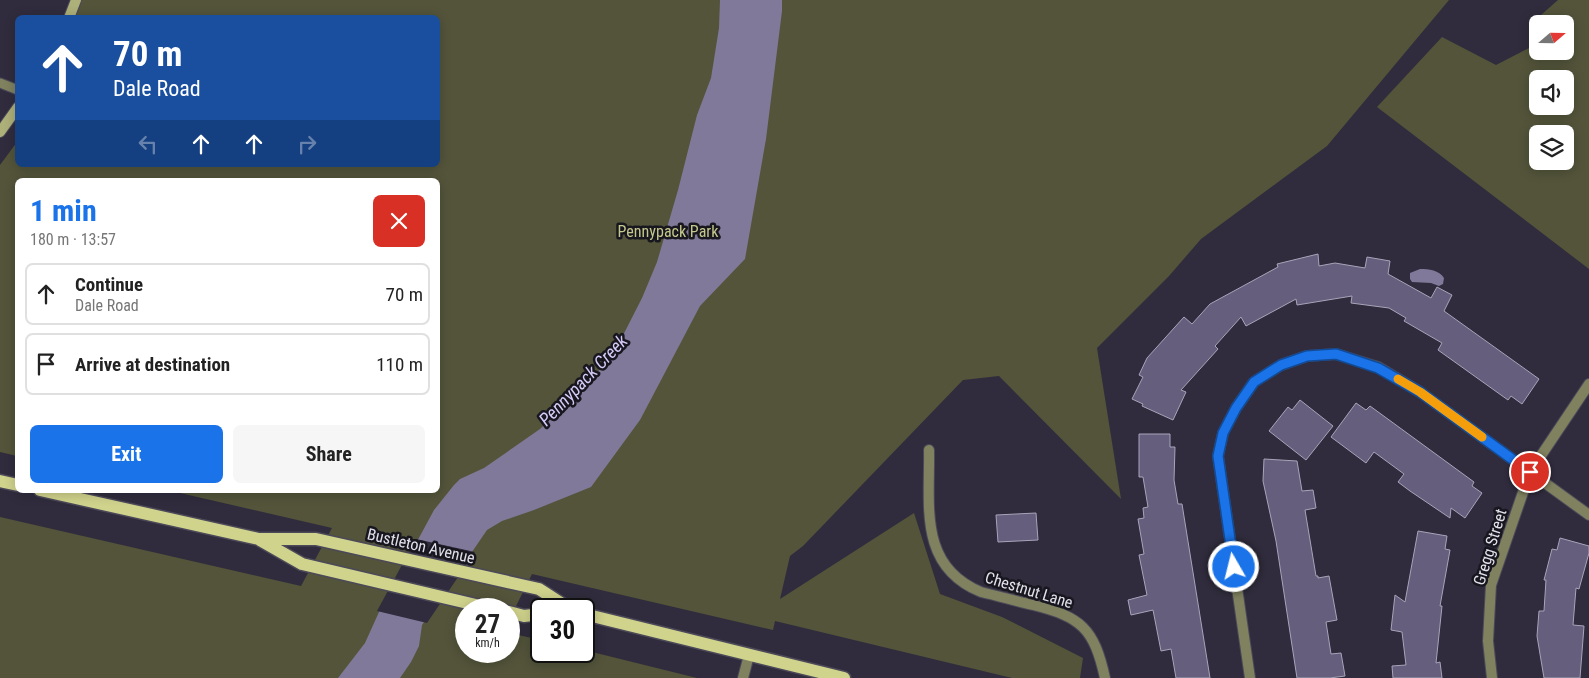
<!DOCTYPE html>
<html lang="en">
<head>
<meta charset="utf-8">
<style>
	body { margin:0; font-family:"Roboto Condensed",sans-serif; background:#f6f6f6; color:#222; height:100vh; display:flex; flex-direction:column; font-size:19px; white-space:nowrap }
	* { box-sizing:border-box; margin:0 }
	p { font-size:16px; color:#767676 }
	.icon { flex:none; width:28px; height:28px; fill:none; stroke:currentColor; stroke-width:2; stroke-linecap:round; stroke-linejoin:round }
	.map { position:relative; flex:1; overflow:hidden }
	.drawer { position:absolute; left:15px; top:178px; width:425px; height:315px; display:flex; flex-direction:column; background:#fff; border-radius:8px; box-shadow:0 2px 12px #0003 }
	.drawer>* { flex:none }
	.banner { position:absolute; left:15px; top:15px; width:425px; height:152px; border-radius:8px; box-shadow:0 2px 12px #0003; background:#1a4fa0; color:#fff; overflow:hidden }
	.needle { width:32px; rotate:70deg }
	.buttons { position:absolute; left:1529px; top:15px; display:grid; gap:10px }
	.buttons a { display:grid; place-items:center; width:45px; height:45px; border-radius:8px; background:#fff; box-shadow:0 2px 12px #0003; font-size:25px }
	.speed { position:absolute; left:455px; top:598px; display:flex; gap:10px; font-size:25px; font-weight:700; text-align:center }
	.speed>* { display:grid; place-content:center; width:65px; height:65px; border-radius:50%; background:#fff; box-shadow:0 2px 12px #0003; line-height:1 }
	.speed small { font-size:12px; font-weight:400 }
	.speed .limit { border:2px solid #111; border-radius:8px; background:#fff; color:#111 }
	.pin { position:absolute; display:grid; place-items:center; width:42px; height:42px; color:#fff; margin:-21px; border:2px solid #fff; border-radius:50%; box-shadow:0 1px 5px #0007 }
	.me { position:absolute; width:55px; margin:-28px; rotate:352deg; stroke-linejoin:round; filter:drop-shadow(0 0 4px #0008) }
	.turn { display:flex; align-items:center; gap:18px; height:105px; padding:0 15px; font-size:22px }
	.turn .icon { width:65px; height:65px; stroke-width:2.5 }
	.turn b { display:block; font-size:35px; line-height:42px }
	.lanes { display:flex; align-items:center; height:48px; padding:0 15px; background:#0003; justify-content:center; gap:25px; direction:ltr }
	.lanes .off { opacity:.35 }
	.round { display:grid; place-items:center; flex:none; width:52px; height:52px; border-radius:8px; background:#f6f6f6 }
	.overview { display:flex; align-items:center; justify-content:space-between; height:85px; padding:0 15px }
	h1 { font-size:30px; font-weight:700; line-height:38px; color:#1a73e8 }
	.cta { display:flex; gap:10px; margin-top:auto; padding:10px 15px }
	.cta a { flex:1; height:58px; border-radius:8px; background:#1a73e8; color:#fff; font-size:20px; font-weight:700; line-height:58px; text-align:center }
	.cta a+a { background:#f6f6f6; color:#222 }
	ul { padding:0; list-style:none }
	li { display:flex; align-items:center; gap:15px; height:62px; margin:0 10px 8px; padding:0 5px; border:2px solid #e0e0e0; border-radius:8px }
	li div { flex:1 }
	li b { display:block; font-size:19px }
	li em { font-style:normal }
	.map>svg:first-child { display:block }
	.green { fill:#53543a; fill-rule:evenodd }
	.water { fill:#807999 }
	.pier { fill:#302c3d }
	.building { fill:#655e7c; stroke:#a9a4ba }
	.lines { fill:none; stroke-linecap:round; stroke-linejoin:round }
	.lane-casing { stroke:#4c4959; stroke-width:11 }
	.street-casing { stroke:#4c4959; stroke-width:12 }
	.secondary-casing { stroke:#4c4959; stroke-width:12 }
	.primary-casing { stroke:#4c4959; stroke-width:15 }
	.lane { stroke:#7f815f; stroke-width:9 }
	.street { stroke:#7f815f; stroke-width:10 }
	.secondary { stroke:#adb079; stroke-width:10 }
	.primary { stroke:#d0d38c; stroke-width:12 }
	.route-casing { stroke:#114b97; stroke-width:12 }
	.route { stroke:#1a73e8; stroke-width:9 }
	.slow { stroke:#f59e0b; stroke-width:9 }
	.labels { text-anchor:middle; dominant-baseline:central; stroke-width:5; stroke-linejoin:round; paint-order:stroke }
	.park-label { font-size:16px; fill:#c5c88c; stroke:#18161e }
	.street-label { font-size:16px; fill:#e2e0eb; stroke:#18161e }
	.water-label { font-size:18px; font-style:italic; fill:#d7ccf9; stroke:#18161e }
</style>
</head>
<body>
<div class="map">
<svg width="1589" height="678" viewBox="0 0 1589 678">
	<rect width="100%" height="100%" fill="#302c3d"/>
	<!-- green -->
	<path class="green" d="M79,0H1449L1327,146L1201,239L1169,276L1097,348L1121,499L999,376L963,380L803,546L790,556L780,599L914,513L940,594L1002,617L1083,658L1080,678H1012L775,621L773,630L532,574L509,620V609H466V651H509V633L541,640V651H584V650L697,678H0V517L301,586L332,528L167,490H438V180H18L17,456L0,452V165L17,142L18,165H438V18L74,17Z
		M1558,0H1589V269L1377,107L1442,37L1496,65L1533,46L1537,27L1538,51H1565V24H1538L1541,15ZM1538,79H1565V106H1538ZM1538,134H1565V161H1538Z"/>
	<!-- water -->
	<path class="water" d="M720,0H782V11L766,139L745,259L700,306L640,420L591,487L534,510L502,521L487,530L422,625L419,646L411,662L400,678H338L365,643L379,612L434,510L454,485L460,479L484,468L540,429L591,380L615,351L642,298L657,262L678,190L697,115L711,78L719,28Z
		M1420,269C1429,269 1439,270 1444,278L1443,284L1439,286L1431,283L1412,282L1410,279V273Z"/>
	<!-- pier -->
	<path class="pier" d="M416,539L475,552L427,623L377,611Z"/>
	<!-- building -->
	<path class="building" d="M1318,254L1319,266L1335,263L1365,268L1367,257L1390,261L1388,274L1431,298L1437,287L1452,295L1444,311L1539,379L1522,404L1511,396L1508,400L1438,350L1442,343L1404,321L1406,318L1389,308L1351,303L1352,296L1297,305L1296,299L1246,326L1241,317L1215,346L1218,349L1181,390L1186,392L1173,420L1142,406L1143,404L1132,399L1143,377L1139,375L1147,358L1184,317L1192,324L1210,304L1278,267L1277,264Z
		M1300,400L1333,426L1306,460L1269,431L1288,407L1292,410Z
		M1356,403L1366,410L1370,406L1474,482L1472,486L1482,493L1465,518L1451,508L1450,518L1410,491L1398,482L1404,474L1374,452L1366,463L1331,437Z
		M1139,434H1170V447H1175L1174,480L1178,504H1182L1210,678H1176L1171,649L1161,651L1153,610L1131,615L1128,600L1147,595L1139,555L1144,554L1138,519L1144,518L1143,508L1148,507L1143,477H1139Z
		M1264,459L1297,461L1302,491L1313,490L1316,508L1305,510L1316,576H1318V578L1329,576L1337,620L1326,622L1331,654L1341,653L1345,676L1330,678H1297L1276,541L1263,481Z
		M1036,513L1038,540L998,542L996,515Z
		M1418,531L1447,536L1445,549L1450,550L1440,606H1442L1436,663L1440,662L1442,678H1393L1392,666L1406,665L1402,632L1391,630L1395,595L1405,602Z
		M1560,538L1589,546V553L1579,589L1576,588L1573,625L1584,626L1580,678H1544L1537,636L1539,611H1544L1546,580H1544L1552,549L1557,550Z"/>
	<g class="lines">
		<!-- lane casing -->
		<g class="lane-casing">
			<path id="lane" d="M0,83L18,90"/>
		</g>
		<!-- street casing -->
		<g class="street-casing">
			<path id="street" d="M929,450C930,506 918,566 981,592C998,596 1016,601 1033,605C1081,617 1094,628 1105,678
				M743,678L749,655
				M1250,678L1218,456L1223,433L1236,408L1254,382L1281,365L1307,356L1336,354L1378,367L1420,392L1589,515
				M1492,678L1488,641L1491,585L1530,472L1589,384"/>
		</g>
		<!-- secondary casing -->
		<g class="secondary-casing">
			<path id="secondary" d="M69,18L76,0
				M0,132L18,107"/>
		</g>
		<!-- primary casing -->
		<g class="primary-casing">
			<path id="primary" d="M0,481L18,485
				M40,490L259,539H316L539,589L570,609
				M260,540L302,564L493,609
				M509,612L524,616L541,614
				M584,614L844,678"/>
		</g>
		<!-- lane -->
		<use href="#lane" class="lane"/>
		<!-- street -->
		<use href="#street" class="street"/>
		<!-- secondary -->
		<use href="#secondary" class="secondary"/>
		<!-- primary -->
		<use href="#primary" class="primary"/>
	</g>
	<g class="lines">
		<!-- route casing -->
		<g class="route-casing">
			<path id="route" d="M1234,567L1218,456L1223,433L1236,408L1254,382L1281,365L1307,356L1336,354L1378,368L1420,392L1530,472"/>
		</g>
		<!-- route -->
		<use href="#route" class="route"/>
		<!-- slow -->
		<path class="slow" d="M1398,379L1420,392L1482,437"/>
	</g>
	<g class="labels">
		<!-- park labels -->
		<g class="park-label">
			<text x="668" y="231">Pennypack Park</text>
		</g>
		<!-- street labels -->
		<g class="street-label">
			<text transform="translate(421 546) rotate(13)">Bustleton Avenue</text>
			<text transform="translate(1490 547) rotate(-73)">Gregg Street</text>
			<text transform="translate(1029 590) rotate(17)">Chestnut Lane</text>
		</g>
		<!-- water labels -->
		<g class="water-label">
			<text transform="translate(583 380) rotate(-46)">Pennypack Creek</text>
		</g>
	</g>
</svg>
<div class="buttons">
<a><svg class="needle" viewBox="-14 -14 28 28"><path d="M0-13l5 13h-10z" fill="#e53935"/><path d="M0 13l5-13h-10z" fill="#767676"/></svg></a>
<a><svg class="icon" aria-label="sound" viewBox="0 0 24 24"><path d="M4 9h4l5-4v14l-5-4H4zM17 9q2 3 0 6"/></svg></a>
<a><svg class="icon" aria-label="layers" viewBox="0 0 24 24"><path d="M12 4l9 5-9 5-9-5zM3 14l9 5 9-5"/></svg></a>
</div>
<div class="speed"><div>27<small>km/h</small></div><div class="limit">30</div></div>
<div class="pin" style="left:1530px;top:472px;background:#d93025"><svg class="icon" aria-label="arrive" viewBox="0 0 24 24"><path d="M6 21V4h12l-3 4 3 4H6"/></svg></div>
<svg class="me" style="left:1234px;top:567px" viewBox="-20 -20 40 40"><circle r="17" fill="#1a73e8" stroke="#fff" stroke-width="3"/><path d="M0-11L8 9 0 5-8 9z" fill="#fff"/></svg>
<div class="banner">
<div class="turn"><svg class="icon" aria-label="ahead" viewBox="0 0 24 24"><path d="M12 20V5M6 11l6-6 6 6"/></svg><div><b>70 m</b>Dale Road</div></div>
<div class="lanes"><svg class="icon off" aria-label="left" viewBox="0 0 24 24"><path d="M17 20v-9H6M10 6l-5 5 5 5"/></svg><svg class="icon" aria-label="ahead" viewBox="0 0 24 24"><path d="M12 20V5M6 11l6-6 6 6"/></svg><svg class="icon" aria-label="ahead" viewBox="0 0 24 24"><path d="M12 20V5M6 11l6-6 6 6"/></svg><svg class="icon off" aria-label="right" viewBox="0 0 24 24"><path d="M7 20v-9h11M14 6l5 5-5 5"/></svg></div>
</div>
<section class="drawer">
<div class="overview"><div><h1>1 min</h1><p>180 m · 13:57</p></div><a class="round" style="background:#d93025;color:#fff"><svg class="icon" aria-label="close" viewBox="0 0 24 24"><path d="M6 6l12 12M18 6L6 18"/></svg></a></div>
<ul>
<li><svg class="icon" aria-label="ahead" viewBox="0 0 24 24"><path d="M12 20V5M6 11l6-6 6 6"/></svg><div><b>Continue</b><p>Dale Road</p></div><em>70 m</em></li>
<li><svg class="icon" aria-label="arrive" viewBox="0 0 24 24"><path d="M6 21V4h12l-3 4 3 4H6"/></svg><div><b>Arrive at destination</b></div><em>110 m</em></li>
</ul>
<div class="cta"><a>Exit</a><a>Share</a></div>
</section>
</div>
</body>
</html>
